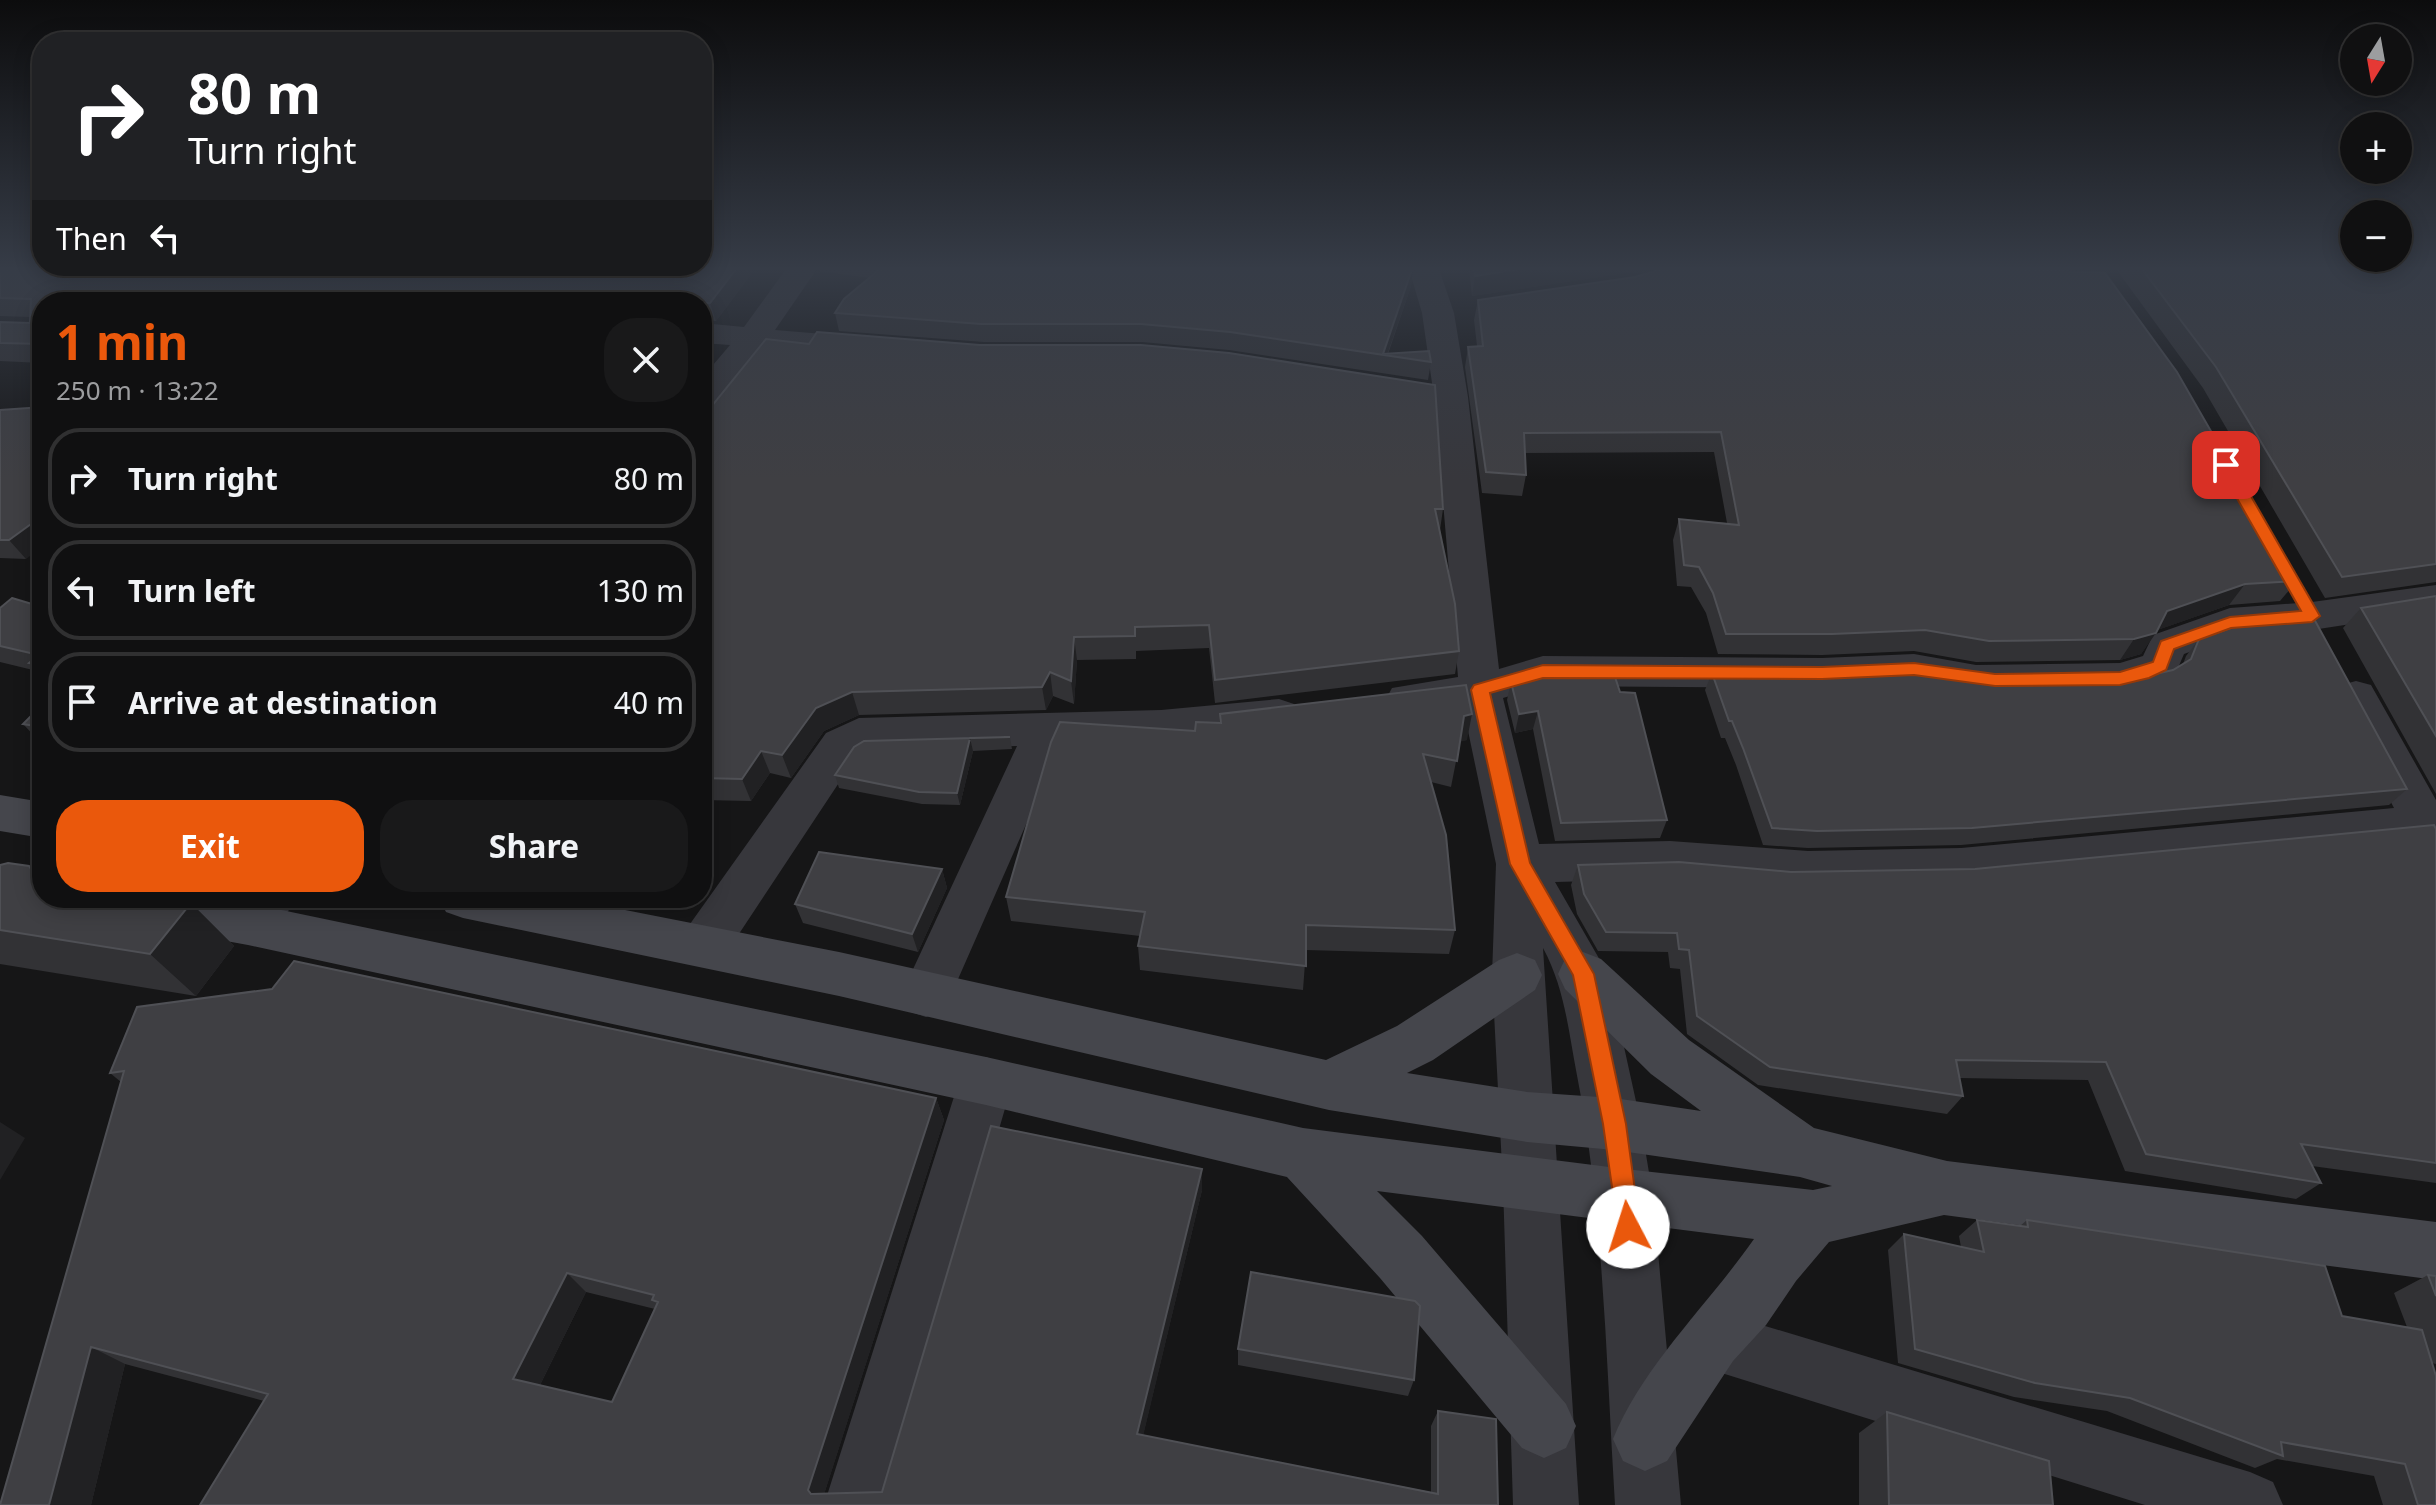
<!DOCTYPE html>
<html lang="en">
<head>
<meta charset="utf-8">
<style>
	body { margin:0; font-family:"Noto Sans",sans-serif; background:#19191a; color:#f1f3f6; height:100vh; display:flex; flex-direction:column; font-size:30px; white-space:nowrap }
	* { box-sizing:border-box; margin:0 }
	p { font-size:26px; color:#9c9d9f }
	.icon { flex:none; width:44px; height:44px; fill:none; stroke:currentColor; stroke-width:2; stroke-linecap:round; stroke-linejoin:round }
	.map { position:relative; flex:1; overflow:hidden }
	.sheet { position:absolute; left:32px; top:292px; width:680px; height:616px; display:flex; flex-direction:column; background:#101011; border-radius:32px; box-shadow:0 4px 20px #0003,0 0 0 2px #303031 }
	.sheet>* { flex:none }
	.hud { position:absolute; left:32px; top:32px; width:680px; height:244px; border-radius:32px; box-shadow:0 4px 20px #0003,0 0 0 2px #303031; background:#202124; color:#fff; overflow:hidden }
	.needle { width:52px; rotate:191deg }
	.buttons { position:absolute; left:2340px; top:24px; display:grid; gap:16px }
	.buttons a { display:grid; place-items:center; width:72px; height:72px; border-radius:50%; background:#101011; box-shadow:0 4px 20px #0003,0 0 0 2px #303031; font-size:40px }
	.pin { position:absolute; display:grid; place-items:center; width:68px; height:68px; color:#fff; margin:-34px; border-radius:16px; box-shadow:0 4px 12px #0006 }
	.me { position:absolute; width:88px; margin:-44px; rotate:355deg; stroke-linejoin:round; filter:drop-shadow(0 0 6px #0008) }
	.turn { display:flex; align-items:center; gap:28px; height:168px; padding:0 24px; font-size:36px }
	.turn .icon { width:104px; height:104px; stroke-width:2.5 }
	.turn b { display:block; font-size:56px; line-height:68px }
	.then { display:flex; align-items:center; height:76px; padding:0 24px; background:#0003; gap:16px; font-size:30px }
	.round { display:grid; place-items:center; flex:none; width:84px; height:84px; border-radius:32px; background:#19191a }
	.summary { display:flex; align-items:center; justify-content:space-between; height:136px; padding:0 24px }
	h1 { font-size:48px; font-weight:700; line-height:60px; color:#ea580c }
	.cta { display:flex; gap:16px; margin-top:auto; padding:16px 24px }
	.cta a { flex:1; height:92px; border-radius:32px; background:#ea580c; color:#fff; font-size:32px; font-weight:700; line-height:92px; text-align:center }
	.cta a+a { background:#19191a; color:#f1f3f6 }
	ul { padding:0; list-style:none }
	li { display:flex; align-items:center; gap:24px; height:100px; margin:0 16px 12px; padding:0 8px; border:4px solid #303031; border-radius:32px }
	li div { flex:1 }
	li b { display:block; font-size:30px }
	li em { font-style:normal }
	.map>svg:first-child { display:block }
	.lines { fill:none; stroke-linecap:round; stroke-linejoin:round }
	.street { fill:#37373c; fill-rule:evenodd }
	.secondary { fill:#45464c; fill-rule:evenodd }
	.wall { fill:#323235; fill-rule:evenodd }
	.shaded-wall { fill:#212123 }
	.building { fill:#3f3f43; stroke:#4f5055; stroke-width:2; fill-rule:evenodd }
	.route { fill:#ea580c; stroke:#983908; stroke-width:2 }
</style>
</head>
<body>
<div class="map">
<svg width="2436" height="1505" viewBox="0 0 2436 1505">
	<rect width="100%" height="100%" fill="#161617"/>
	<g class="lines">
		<!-- street -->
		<path class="street" d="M786,269H817L775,330L872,338L883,341L888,348L883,355L872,358L762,348L714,406L702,409V378L730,345L702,343V323L744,327Z
			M1409,269H1439L1454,313L1468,397L1499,669L1543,656L1822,658L1914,654L1976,665L2120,663L2143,656L2153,635L2230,608L2312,602L2436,585V611L2312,630L2234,636L2184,654L2175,675L2158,685L2120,693L1976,695L1914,684L1822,688L1544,686L1503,698L1539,844L1670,841L1808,851L1961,848L2394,808L2335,696L2341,685L2356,681L2371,685L2436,800V861L2420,855L2413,842L1961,886L1808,889L1670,879L1555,882L1608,974L1641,1124L1653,1197L1681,1505H1615C1606,1360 1604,1213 1576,1070C1568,1027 1564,987 1543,948L1579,1505H1513L1503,1185L1492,975L1496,864L1463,707L1407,714L1392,710L1386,699L1392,688L1458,677L1434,397L1422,313Z
			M1279,699L1294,704L1300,715L1294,726L1279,731L1161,742L1061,745L944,1011L926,1017L908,1011L901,995L1017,746L867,750L856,757L721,961L703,967L685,961L678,946L685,931L826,733L859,718L1161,710Z
			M241,898H295C281,927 265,950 231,939L224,924Z
			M986,1057L1005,1064L1013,1081L890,1505H824L959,1081L967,1064Z
			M1712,1310L2250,1472L2273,1482L2283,1505H2145L1712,1370L1691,1361L1682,1340L1691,1319Z"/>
		<!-- secondary -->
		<path class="secondary" d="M0,795L42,802V838L0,831Z
			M76,898H216L248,903L986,1057L1303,1128L1625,1169L1813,1190L1832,1186L1800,1177L1614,1150L1527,1142L1329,1110L839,996L463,918L446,912L439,898H564L839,952L1326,1060L1397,1026L1499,960L1517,953L1535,960L1542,975L1535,990L1433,1060L1407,1073L1527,1092L1614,1098L1701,1111L1651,1074L1565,989L1558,974L1565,959L1583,952L1601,959L1689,1040L1814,1128L1947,1161L2436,1222V1280L1944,1215L1829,1242L1796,1281L1766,1325L1733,1361L1667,1461L1645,1471L1623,1461L1613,1439C1644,1364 1708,1305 1754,1239L1377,1191L1422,1236L1566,1404L1576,1426L1566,1448L1544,1458L1522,1448L1380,1278L1287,1177L986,1105L248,945L100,918L83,912Z"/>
	</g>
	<!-- wall -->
	<path class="wall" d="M0,269H755L716,321H702V302H42V363L0,361V322L30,323V317L0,316Z
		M818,269H1413L1411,286L1388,354L1431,362L1428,380L1229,350L1142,342H984L839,331L835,313L870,278L819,271Z
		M1469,269H1638L1625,273L1472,296Z
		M2116,269H2436V582L2325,598L2203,388Z
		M1635,277L2297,581L2280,601L2229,605L2157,630L2141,654L2120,660L1976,662L1914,651L1822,655L1718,654L1706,613L1691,587L1677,586L1673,540L1679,519L1727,523L1714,452L1525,453L1526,475L1522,496L1482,493L1465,367L1468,347L1477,346L1474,320L1478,300Z
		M0,410L26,559L0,558Z
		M702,418L1443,509L1440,530L1459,651L1455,674L1215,703L1209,648L1136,651V659L1077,660L1074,704L1053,696L1046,710L859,715L824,731L791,778L770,773L751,801L702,800Z
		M2436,596V794L2343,628L2361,608Z
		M42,607V677L37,671L0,662V608Z
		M2199,639L2407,789L2389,805L1961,845L1808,848L1763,845L1736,765L1725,738H1721L1705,690L1712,673L1987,681L2133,679L2173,670L2183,664L2186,656Z
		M1511,682L1620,692L1667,820L1660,838L1555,841L1533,729L1515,733L1507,700Z
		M42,705V744L23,724Z
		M1220,714L1467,740L1460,741L1451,787L1431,782L1455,930L1449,954L1306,950L1303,990L1140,970L1138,946L1140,936L1011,921L1006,897L1195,731L1219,723Z
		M1010,737L1012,749L973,751L960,805L922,804L839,788L835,775L864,741Z
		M2436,829V1183L2312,1166L2321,1183L2296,1199L2125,1171L2088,1080L1959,1078L1963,1096L1947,1114L1758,1085L1687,1034L1680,969L1670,968L1668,952L1598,951L1577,914L1571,885L1578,865L1791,872L1975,869Z
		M0,865L42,898L191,903L234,946L196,996L0,964Z
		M942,869L947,888L918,952L803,923L795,904Z
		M137,1007L936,1098L944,1120L824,1494L882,1492L1202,1190L1143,1435L1431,1492V1426L1438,1411L1498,1505H200L264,1401L125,1364L91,1505H0L121,1082L110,1073ZM586,1292L655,1309L612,1402L540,1385Z
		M1977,1220L2020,1226L2027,1220L2342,1316L2407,1327L2394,1293L2428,1275L2436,1276V1364L2432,1363L2436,1505H2383L2374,1476L2277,1459L2255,1468L2107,1411L2014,1397L1898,1363L1888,1250L1904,1234L1961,1247L1959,1236Z
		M1238,1349L1414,1380L1408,1396L1238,1365Z
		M1887,1412L2053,1505H1859V1433Z"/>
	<!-- shaded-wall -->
	<path class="shaded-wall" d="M736,269H755L716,321L710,303Z
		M1413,269L1411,286L1387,355L1383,354Z
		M1519,269H1638L1625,273L1472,296L1475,276Z
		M42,516V547L26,559L9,540Z
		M2245,584L2229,605L2152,632L2167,611Z
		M2156,633L2141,654L2120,660L2134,639Z
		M1074,637L1077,660L1074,704L1071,681Z
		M1050,672L1053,696L1046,710L1042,687Z
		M852,692L859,715L824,731L791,778L782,755L816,708Z
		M1538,711L1533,729L1515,733L1519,714Z
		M1472,714L1467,740L1459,742L1464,716Z
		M970,738L973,751L960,805L957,793Z
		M761,751L770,773L751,801L742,779Z
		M942,869L947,888L918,952L912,934Z
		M191,903L234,946L196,996L150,954Z
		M936,1098L944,1120L821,1504L808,1490Z
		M0,1122L25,1138L0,1180Z
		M1202,1169V1190L1140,1449L1137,1434Z
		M567,1273L586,1292L535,1395L513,1379Z
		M91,1347L125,1364L91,1505H49Z"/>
	<!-- building -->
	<path class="building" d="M0,269H736L710,303L42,302V344L0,343V322L30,323L31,299L0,298Z
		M880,269H1412L1383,354L1429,351L1431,362L1230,332L1141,324H981L835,313L844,299Z
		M1474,269H1519L1475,276Z
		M1662,269H2019L2105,273L2177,372L2297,581L2245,584L2167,611L2156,633L2134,639L1989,641L1925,630L1832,634H1726L1713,593L1699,567L1684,565L1679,519L1739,525L1721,432L1524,433L1526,475L1486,472L1468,347L1483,346L1478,300L1635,277Z
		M2142,269H2436V564L2342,577L2216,367Z
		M817,332L980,345H1141L1229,353L1435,385L1443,509H1435L1455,604L1459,651L1215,680L1209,625L1135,627V636L1074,637L1071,681L1050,672L1042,687L852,692L816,708L782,755L761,751L742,779L702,778V418L766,339L809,344Z
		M42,407V516L9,540H0V410Z
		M2436,596V736L2361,608Z
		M12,598L42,607V666L29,663L39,655L0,646V608Z
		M2313,617L2407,789L1972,828L1817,831L1772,828L1743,748L1732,721H1729L1712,673L1831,674L1924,670L1987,681L2133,679L2173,670L2191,659L2199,639L2248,622Z
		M1549,671H1613L1620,692L1635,693L1667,820L1561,823L1538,711L1519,714L1511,682Z
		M1466,685L1472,714L1464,716L1457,761L1423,754L1446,835L1455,930L1306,925V966L1138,946L1145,912L1006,897L1051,742L1060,722L1195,731L1196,722L1221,723L1220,714Z
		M42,705V727L23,724Z
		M1010,737L970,738L957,793L919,792L835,775L854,747L864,741Z
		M2434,825L2436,829V1163L2301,1144L2321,1183L2146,1154L2106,1062L1956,1060L1963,1096L1770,1067L1697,1016L1689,950L1679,949L1677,933L1606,932L1584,894L1578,865L1679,862L1791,872L1975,869Z
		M819,852L942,869L912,934L795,904Z
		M8,863L29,866L33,872L42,875V898H162L191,903L150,954L0,930V865Z
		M294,961L936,1098L808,1490L811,1494L882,1492L991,1126L1202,1169L1137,1434L1438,1494V1411L1496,1419L1498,1505H200L268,1394L91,1347L49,1505H0L124,1071L110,1073L137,1007L272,989ZM567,1273L654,1295L652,1300L658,1302L612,1402L513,1379Z
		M1977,1220L2028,1227L2027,1220L2325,1266L2342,1316L2422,1330L2436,1376V1505H2418L2405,1464L2281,1442L2283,1456L2130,1398L2035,1383L1915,1349L1904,1234L1984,1252Z
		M1251,1272L1415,1301L1420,1306L1414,1380L1238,1349Z
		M2428,1275L2436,1276V1296Z
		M1887,1412L2049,1461L2053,1505H1889Z"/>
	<!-- sky -->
	<linearGradient id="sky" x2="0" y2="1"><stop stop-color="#0c0c0d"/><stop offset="0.56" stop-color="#363c47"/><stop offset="1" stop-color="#363c47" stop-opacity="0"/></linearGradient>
	<rect width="2436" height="480" fill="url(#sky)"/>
	<!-- route -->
	<path class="route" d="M2226,460L2233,465L2320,616L2312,622L2231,628L2174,649L2166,670L2149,678L2120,685L1995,686L1914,675L1822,679L1543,678L1490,693L1530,863L1594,974L1626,1124L1640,1227L1636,1236L1628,1239L1619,1236L1603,1124L1573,975L1510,864L1471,690L1474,685L1543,665L1822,667L1914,663L1995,674L2120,672L2153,662L2161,641L2230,617L2301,611L2218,465Z"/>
</svg>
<div class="buttons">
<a><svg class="needle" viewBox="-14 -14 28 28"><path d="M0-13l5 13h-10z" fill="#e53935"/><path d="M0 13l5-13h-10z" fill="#9c9d9f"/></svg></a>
<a>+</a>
<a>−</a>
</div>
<div class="pin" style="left:2226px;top:465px;background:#d93025"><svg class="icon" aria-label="arrive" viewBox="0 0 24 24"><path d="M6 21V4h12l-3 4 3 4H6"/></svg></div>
<svg class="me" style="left:1628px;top:1227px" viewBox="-20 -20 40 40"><circle r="19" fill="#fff"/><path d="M0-13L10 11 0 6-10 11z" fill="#ea580c"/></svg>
<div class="hud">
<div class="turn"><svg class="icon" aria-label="right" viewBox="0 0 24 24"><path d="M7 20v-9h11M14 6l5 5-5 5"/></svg><div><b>80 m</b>Turn right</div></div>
<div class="then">Then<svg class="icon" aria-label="left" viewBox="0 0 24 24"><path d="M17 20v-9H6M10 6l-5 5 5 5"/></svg></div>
</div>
<section class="sheet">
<div class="summary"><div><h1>1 min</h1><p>250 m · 13:22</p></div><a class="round"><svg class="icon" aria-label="close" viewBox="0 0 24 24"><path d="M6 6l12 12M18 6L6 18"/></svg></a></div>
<ul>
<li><svg class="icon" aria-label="right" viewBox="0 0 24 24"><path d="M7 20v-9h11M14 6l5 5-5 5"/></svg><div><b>Turn right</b></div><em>80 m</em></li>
<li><svg class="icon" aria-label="left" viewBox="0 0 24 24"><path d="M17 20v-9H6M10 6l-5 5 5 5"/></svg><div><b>Turn left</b></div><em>130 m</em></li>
<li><svg class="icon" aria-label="arrive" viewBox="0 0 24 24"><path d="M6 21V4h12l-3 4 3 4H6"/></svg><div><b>Arrive at destination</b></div><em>40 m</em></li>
</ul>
<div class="cta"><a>Exit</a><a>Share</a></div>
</section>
</div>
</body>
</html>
